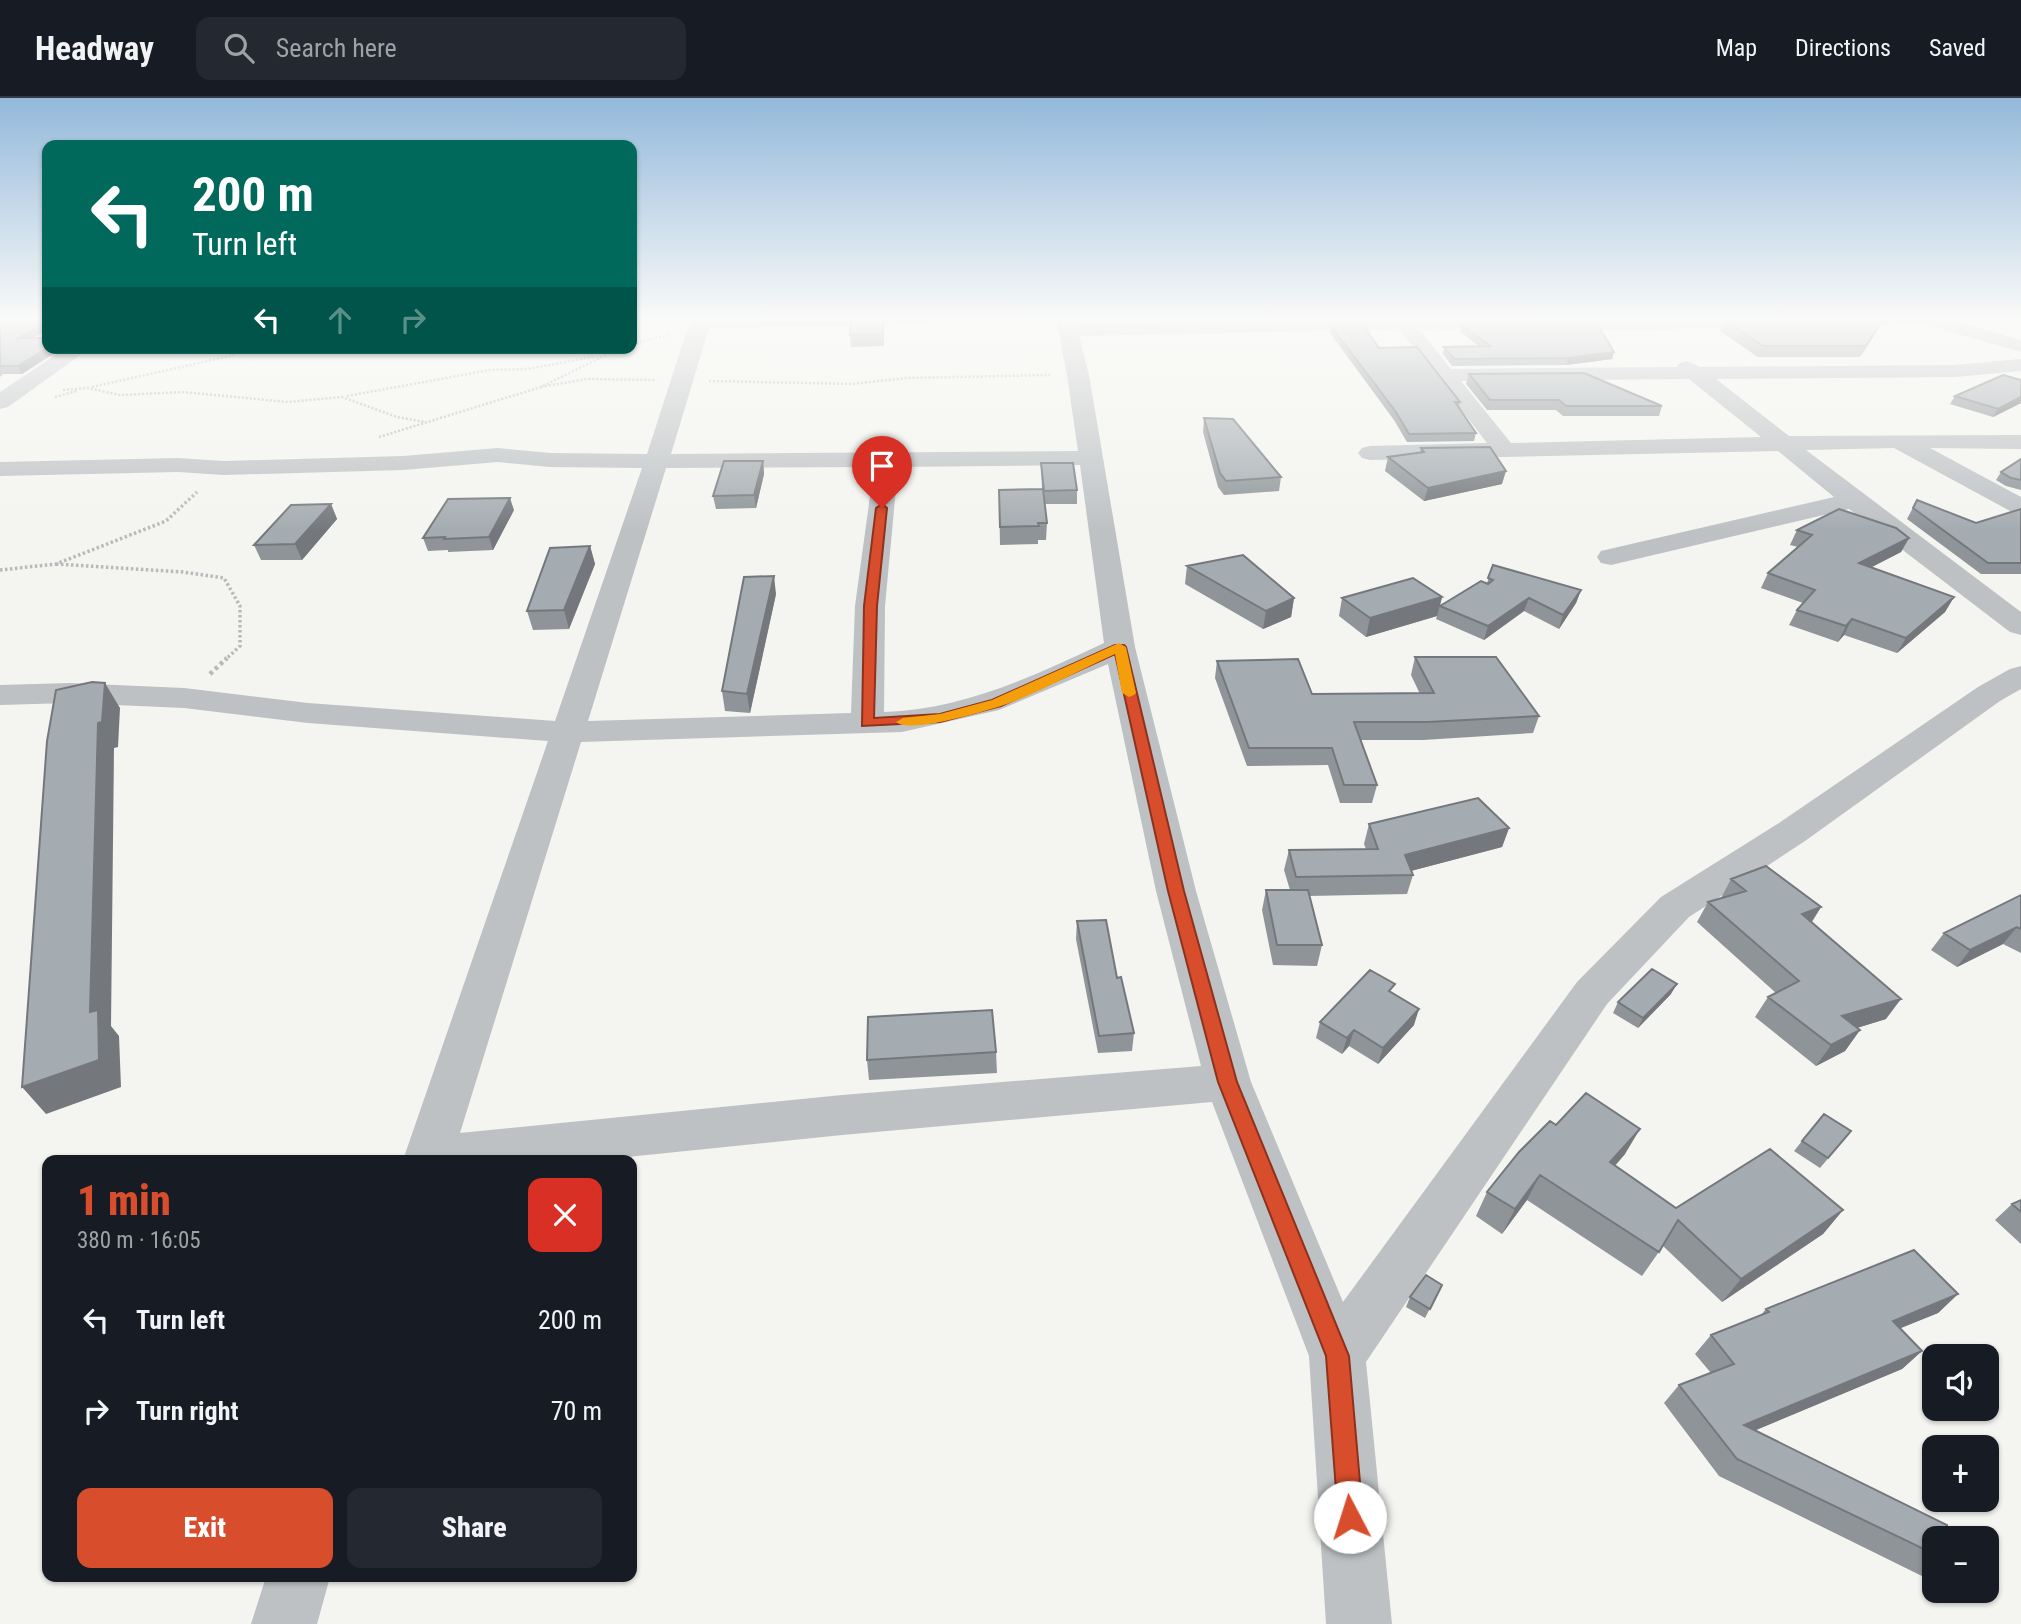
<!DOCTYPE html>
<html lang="en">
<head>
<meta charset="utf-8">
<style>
	body { margin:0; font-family:"Roboto Condensed",sans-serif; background:#242831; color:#f1f3f6; height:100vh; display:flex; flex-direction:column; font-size:26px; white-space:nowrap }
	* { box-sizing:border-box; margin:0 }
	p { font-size:23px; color:#9ea1a6 }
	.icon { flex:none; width:38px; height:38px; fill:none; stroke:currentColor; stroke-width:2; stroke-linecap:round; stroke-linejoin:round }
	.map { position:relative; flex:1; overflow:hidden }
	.side { position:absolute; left:42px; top:1057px; width:595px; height:427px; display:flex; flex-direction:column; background:#171b24; border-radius:14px; box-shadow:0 2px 5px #0004 }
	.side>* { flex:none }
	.top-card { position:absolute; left:42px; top:42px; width:595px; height:214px; border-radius:14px; box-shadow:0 2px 5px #0004; background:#00695c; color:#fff; overflow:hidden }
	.controls { position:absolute; left:1922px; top:1246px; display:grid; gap:14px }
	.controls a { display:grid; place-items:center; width:77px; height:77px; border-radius:14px; background:#171b24; box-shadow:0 2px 5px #0004; font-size:35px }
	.pin { position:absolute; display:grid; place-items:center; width:60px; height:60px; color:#fff; margin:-72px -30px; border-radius:50% 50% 50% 0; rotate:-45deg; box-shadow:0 0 7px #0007 }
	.pin .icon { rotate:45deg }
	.me { position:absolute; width:77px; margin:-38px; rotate:355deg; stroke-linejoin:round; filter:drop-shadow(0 0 5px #0008) }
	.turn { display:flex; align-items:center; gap:24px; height:147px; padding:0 35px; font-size:32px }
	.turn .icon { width:91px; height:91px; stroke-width:2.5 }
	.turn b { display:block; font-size:49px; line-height:60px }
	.lanes { display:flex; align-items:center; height:66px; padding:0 35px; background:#0003; justify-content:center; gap:35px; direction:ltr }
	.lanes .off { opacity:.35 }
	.round { display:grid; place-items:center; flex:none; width:74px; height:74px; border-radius:14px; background:#242831 }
	.head { display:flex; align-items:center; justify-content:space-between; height:119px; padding:0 35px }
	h1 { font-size:42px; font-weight:800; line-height:52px; color:#d84d2c }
	.primary-button { display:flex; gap:14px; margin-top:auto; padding:14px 35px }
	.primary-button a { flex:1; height:80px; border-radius:14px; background:#d84d2c; color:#fff; font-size:28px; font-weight:800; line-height:80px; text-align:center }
	.primary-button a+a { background:#242831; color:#f1f3f6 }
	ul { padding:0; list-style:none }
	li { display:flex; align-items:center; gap:21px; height:91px; padding:0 35px }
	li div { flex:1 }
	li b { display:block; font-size:26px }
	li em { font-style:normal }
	header { display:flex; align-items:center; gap:42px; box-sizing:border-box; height:98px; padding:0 35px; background:#171b24; border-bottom:2px solid #363941 }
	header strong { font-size:33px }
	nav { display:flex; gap:38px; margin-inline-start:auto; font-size:24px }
	.search { width:490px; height:63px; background:#242831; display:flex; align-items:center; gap:18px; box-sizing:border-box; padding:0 24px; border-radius:14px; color:#9ea1a6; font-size:26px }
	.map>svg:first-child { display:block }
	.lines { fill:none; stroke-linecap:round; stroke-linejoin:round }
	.path-far2 { stroke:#b7babc; stroke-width:2.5; stroke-dasharray:2 2; stroke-linecap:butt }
	.path-far1 { stroke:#b7babc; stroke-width:3.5; stroke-dasharray:2.5 2.5; stroke-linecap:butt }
	.path { stroke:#b7babc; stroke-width:4.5; stroke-dasharray:3.5 3.5; stroke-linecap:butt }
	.street { fill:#bdc1c4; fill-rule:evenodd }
	.wall { fill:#8e9498 }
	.shaded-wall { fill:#74787c }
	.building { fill:#a5acb1; stroke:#74787c; stroke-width:2 }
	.route { fill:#d84d2c; stroke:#8c321d; stroke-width:2 }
	.slow { fill:#f59e0b }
</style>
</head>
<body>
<header>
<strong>Headway</strong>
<div class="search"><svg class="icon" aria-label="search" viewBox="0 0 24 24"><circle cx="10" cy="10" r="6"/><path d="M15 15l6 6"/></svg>Search here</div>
<nav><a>Map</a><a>Directions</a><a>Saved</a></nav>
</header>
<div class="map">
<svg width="2021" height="1526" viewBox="0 0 2021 1526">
	<rect width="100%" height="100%" fill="#f4f4f0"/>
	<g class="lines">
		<!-- path-far2 -->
		<path class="path-far2" d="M632,246L669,237
			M709,283L851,286L907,280L1050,277
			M92,289L230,258L251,250
			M541,289L587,281L655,282
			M63,292L88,290L120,297L183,294L288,304L342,299L397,319L425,324
			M347,298L490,272L527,271L593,259
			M55,299L77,293
			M379,339L541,289L620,250"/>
		<!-- path-far1 -->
		<path class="path-far1" d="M56,466L183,474L224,480L240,508V548L225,562
			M0,472L56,466L166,423L197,394"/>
		<!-- path -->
		<path class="path" d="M210,576L227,560"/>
		<!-- street -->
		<path class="street" d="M696,220H941L931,226L709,230L671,356L1078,353L1067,277L1056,220H1074L1076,226L1391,220H1782L1785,223L1775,229L1629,232L1419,231L1451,271L1677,269L1680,265L1687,263L1700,269L1955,267L2021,261V273L1955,279L1716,281L1789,338L2021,337V351L1930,350L2021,399V417L2012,414L1894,350L1806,352L2021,514V537L2010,534L1849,411L1611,467L1601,465L1597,459L1601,453L1834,399L1778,353L1370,362L1362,360L1358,355L1362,350L1370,348L1487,345L1399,231L1079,238L1089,277L1135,549L1196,793L1251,984L1343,1204L1577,884L1661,799L1779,725L1978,589L2010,571L2021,568V591L2000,603L1805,743L1689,819L1607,906L1366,1264L1392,1526H1326L1309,1258L1212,1004L842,1037L598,1062H403L548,643L308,625L184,610L70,605L0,607V587L70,585L184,590L308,605L555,623L642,370L550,369L498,364L403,372L224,377L178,374L0,378V364L178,360L224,363L403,358L498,350L550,355L647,356L687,232ZM1689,281L1761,339L1511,345L1461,283ZM1080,367L1104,545C1034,578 962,612 884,614L885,508L898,369ZM874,369L855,508L851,615L588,623L666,370ZM1108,566L1156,793L1201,968L842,997L460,1035L581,644L902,634L999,612Z
			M1823,220H1944L2021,242V254L1923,226L1831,228L1824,226Z
			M66,250H90L8,309L0,311V294Z
			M266,1479H330L317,1526H251Z"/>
	</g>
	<!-- wall -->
	<path class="wall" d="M0,220L34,240L47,250H62L22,276H3L0,279Z
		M884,220V248L851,249L850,237Z
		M1725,222L1879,230L1860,259H1758L1720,233Z
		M1462,227L1614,254L1612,261L1566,267L1452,268L1443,256L1444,249L1479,248L1460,234Z
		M1331,228L1379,250L1460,304L1459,308L1476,335L1474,343L1407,344L1394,322L1330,235Z
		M1469,276L1662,308L1659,318H1563L1556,312H1487L1466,286Z
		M2021,282V305L1993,319L1950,306L1955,298Z
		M1204,320L1281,379L1279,393L1224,397L1218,389L1203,334Z
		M1421,350L1502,386L1424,403L1385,373L1388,359L1420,355Z
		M2021,361V392L2006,388L1996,382L2001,374Z
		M763,363L764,376L756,410L716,411L713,398Z
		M1041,365L1077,392V406H1045L1047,425L1046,442H1038V446L1000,447L999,392L1042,391Z
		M1917,402L1976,425L2021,411V476H1981L1907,421Z
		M331,406L337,421L302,462H261L254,447Z
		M514,412L493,452L448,454V452L428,453L423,440Z
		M1797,432L1909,440L1901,454L1871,469L1954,499L1945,514L1897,555L1844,537L1838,544L1789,527L1797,512L1803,505L1761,490L1768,475L1798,449L1790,447Z
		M590,448L595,466L569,531L533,532L527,513Z
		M1493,467L1581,492L1576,505L1559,531L1524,513L1484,542L1436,521L1437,518L1366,539L1339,518L1342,500L1442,499L1440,508L1487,485Z
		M1187,468L1294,500L1291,519L1263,531L1185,486Z
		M776,496L750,615L725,613L722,593Z
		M1415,559L1539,618L1533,635L1423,642H1360L1377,687L1372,705H1340L1328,667L1247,668L1215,580L1217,563L1312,596H1420L1411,577Z
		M1369,726L1509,730L1502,749L1411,773L1413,777L1407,796L1309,798L1322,847L1317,868L1273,867L1262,812L1266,792H1290L1284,772L1289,752L1366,751L1364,746Z
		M1731,781L1821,809L1812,824L1886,921L1857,930L1860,932L1845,953L1816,968L1755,919L1768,899L1776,895L1697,824L1708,804L1721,800Z
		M2021,797V855L2003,846L1957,869L1931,852L1944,835Z
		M1077,823L1117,880L1134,935L1132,953L1098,955L1076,841Z
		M1392,895L1414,927L1378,966L1349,948L1342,956L1316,940L1320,924Z
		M1671,896L1638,930L1613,915L1618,904Z
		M996,954L997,975L869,982L867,962Z
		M1556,1027L1625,1056L1615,1068L1676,1110L1843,1112L1823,1136L1722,1204L1663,1148L1642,1178L1527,1102L1502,1136L1476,1118L1487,1094Z
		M1851,1033L1820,1070L1794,1053L1802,1043Z
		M2021,1102V1146L1995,1122L2012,1106Z
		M1442,1187L1425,1220L1406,1209L1410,1199Z
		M1958,1196L1938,1215L1900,1230L1922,1253L1902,1271L1756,1332L1934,1440V1473L1924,1479L1719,1378L1664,1305L1679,1287L1711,1275L1695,1256L1711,1237L1761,1217L1766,1211Z"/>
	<!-- shaded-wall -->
	<path class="shaded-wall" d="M1883,220L1879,230L1860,259L1866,248Z
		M47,223V232L21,247L18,240Z
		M47,250H62L22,276L18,268Z
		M1614,254L1612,261L1566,267L1568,260Z
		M2021,299V305L1993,319L1998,311Z
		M763,363L764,376L756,410L754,397Z
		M1506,373L1502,386L1424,403L1428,390Z
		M510,400L514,412L493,452L489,439Z
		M331,406L337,421L302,462L295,446Z
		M1909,440L1901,454L1851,480L1859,465Z
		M590,448L595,466L569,531L564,512Z
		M774,478L776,496L750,615L747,596Z
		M1581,492L1576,505L1559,531L1563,517Z
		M1442,499L1437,518L1366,539L1370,520Z
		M1954,499L1945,514L1897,555L1906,540Z
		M1294,500L1291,519L1263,531L1266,513Z
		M1529,500L1524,513L1484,542L1488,528Z
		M1852,521L1844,537L1838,544L1846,528Z
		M105,585L120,610L118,649L114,650L111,928L119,938L121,989L46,1016L22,989L90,914L98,625Z
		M1509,730L1502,749L1399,776L1405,757Z
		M1821,809L1808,829L1802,816Z
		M2017,829L2003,846L1957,869L1970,852Z
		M1677,886L1671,896L1638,930L1643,920Z
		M1901,901L1886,921L1827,939L1842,918Z
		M1419,911L1414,927L1378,966L1383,950Z
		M1354,932L1349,948L1342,956L1347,940Z
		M1860,932L1845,953L1816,968L1831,947Z
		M1640,1031L1625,1056L1595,1089L1610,1064Z
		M1540,1077L1527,1102L1502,1136L1515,1111Z
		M1843,1112L1823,1136L1722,1204L1741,1181Z
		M1958,1196L1938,1215L1874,1241L1893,1223Z
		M1922,1253L1902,1271L1727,1344L1744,1327Z"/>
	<!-- building -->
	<path class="building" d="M0,220H47V223L18,240H47V250L18,268H0Z
		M851,220H883V236L850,237Z
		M1813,220H1883L1866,248H1763L1725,222Z
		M1363,227L1379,250L1417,249L1460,304H1455L1476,335L1409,336L1396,314L1331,228Z
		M1462,227H1598L1614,254L1568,260L1454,261L1444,249L1490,248Z
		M1584,275L1662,308H1566L1559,302H1490L1469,276Z
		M2003,277L2021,282V299L1998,311L1955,298Z
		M1204,320L1233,321L1281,379L1226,383L1220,375Z
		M1490,349L1506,373L1428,390L1388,359L1424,354L1421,350Z
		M2021,361V382L2011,380L2001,374Z
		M724,363H763L754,397L713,398Z
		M1041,365H1073L1077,392L1044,393Z
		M1043,391L1047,425H1038L1039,428L1000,429L999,392Z
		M510,400L489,439L444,441L445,439L423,440L448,401Z
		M1917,402L1976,425L2021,411V465H1988L1913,410Z
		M331,406L295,446L254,447L291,407Z
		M1839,411L1896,430L1909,440L1859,465L1954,499L1906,540L1852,521L1846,528L1797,512L1815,492L1768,475L1812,437L1797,432Z
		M590,448L564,512L527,513L550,450Z
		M1243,457L1294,500L1266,513L1187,468Z
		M1493,467L1581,492L1563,517L1529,500L1488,528L1440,508L1481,483L1488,486L1493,482L1488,480Z
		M774,478L747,596L722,593L744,479Z
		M1413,480L1442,499L1370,520L1342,500Z
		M1415,559H1496L1539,618L1428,624H1354L1377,687H1344L1332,650H1249L1217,563L1298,561L1312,596L1434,595Z
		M92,584L105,585L102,624L98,625L90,914L98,912L99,962L22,989L47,643L56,592Z
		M1478,700L1509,730L1405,757L1413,777L1296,779L1289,752L1378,751L1369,726Z
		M1766,768L1821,809L1802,816L1901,901L1842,918L1860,932L1831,947L1768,899L1799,883L1708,804L1746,793L1731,781Z
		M1266,792H1308L1322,847H1277Z
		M2021,797V831L2017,829L1970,852L1944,835Z
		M1106,822L1117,880L1121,879L1134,935L1099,938L1077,823Z
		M1652,871L1677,886L1643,920L1618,904Z
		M1370,872L1395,886L1389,893L1419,911L1383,950L1354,932L1347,940L1320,924Z
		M992,912L996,954L867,962L868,919Z
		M1586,995L1640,1031L1610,1064L1676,1110L1770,1051L1843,1112L1741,1181L1678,1122L1659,1154L1540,1077L1515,1111L1487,1094L1519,1054L1550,1023L1556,1027Z
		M1824,1016L1851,1033L1828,1060L1802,1043Z
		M2021,1102V1114L2012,1106Z
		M1914,1152L1958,1196L1893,1223L1922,1253L1744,1327L1947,1427V1440H1934V1456L1737,1361L1679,1287L1734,1266L1711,1237L1769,1214L1766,1211Z
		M1426,1177L1442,1187L1430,1211L1410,1199Z"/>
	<!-- sky -->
	<linearGradient id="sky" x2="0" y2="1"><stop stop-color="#93b9da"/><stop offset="0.51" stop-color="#fafaf8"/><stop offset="1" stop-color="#fafaf8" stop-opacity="0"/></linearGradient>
	<rect width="2021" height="433" fill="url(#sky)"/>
	<!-- route -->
	<path class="route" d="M882,406L887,410L877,508L874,620L940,616L992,602L1115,547H1124L1126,549L1184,793L1237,984L1349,1258L1363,1419L1360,1428L1350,1432L1341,1428L1338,1419L1326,1258L1218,984L1168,793L1115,556L1001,608L940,624L862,628L864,508L876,410Z"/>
	<!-- slow -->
	<path class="slow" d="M1119,545L1126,549L1136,595L1134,597L1129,599L1122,595L1115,556C1077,573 1039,595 1001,608C982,614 909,636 896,624L903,620L940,616L992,602Z"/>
</svg>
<div class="controls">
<a><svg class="icon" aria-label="sound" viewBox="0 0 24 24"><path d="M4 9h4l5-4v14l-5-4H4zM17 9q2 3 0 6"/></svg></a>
<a>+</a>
<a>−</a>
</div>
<div class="pin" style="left:882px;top:410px;background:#d93025"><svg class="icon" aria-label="arrive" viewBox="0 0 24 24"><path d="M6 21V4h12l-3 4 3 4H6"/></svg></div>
<svg class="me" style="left:1350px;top:1419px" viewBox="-20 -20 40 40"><circle r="19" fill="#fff"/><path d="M0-13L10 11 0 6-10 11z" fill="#d84d2c"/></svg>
<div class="top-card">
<div class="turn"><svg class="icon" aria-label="left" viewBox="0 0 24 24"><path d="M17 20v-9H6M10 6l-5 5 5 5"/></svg><div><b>200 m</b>Turn left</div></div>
<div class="lanes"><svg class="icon" aria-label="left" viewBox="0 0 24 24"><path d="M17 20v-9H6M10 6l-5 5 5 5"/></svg><svg class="icon off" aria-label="ahead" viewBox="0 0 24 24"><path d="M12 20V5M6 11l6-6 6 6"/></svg><svg class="icon off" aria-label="right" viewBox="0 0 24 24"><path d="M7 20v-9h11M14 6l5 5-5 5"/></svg></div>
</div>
<section class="side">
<div class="head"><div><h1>1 min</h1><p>380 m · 16:05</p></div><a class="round" style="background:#d93025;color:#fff"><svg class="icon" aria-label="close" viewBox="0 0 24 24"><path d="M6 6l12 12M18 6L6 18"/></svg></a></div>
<ul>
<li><svg class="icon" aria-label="left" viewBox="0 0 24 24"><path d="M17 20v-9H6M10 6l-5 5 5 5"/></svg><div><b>Turn left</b></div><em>200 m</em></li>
<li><svg class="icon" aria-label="right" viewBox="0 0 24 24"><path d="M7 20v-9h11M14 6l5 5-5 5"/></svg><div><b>Turn right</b></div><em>70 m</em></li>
</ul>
<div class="primary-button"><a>Exit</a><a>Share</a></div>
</section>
</div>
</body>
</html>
